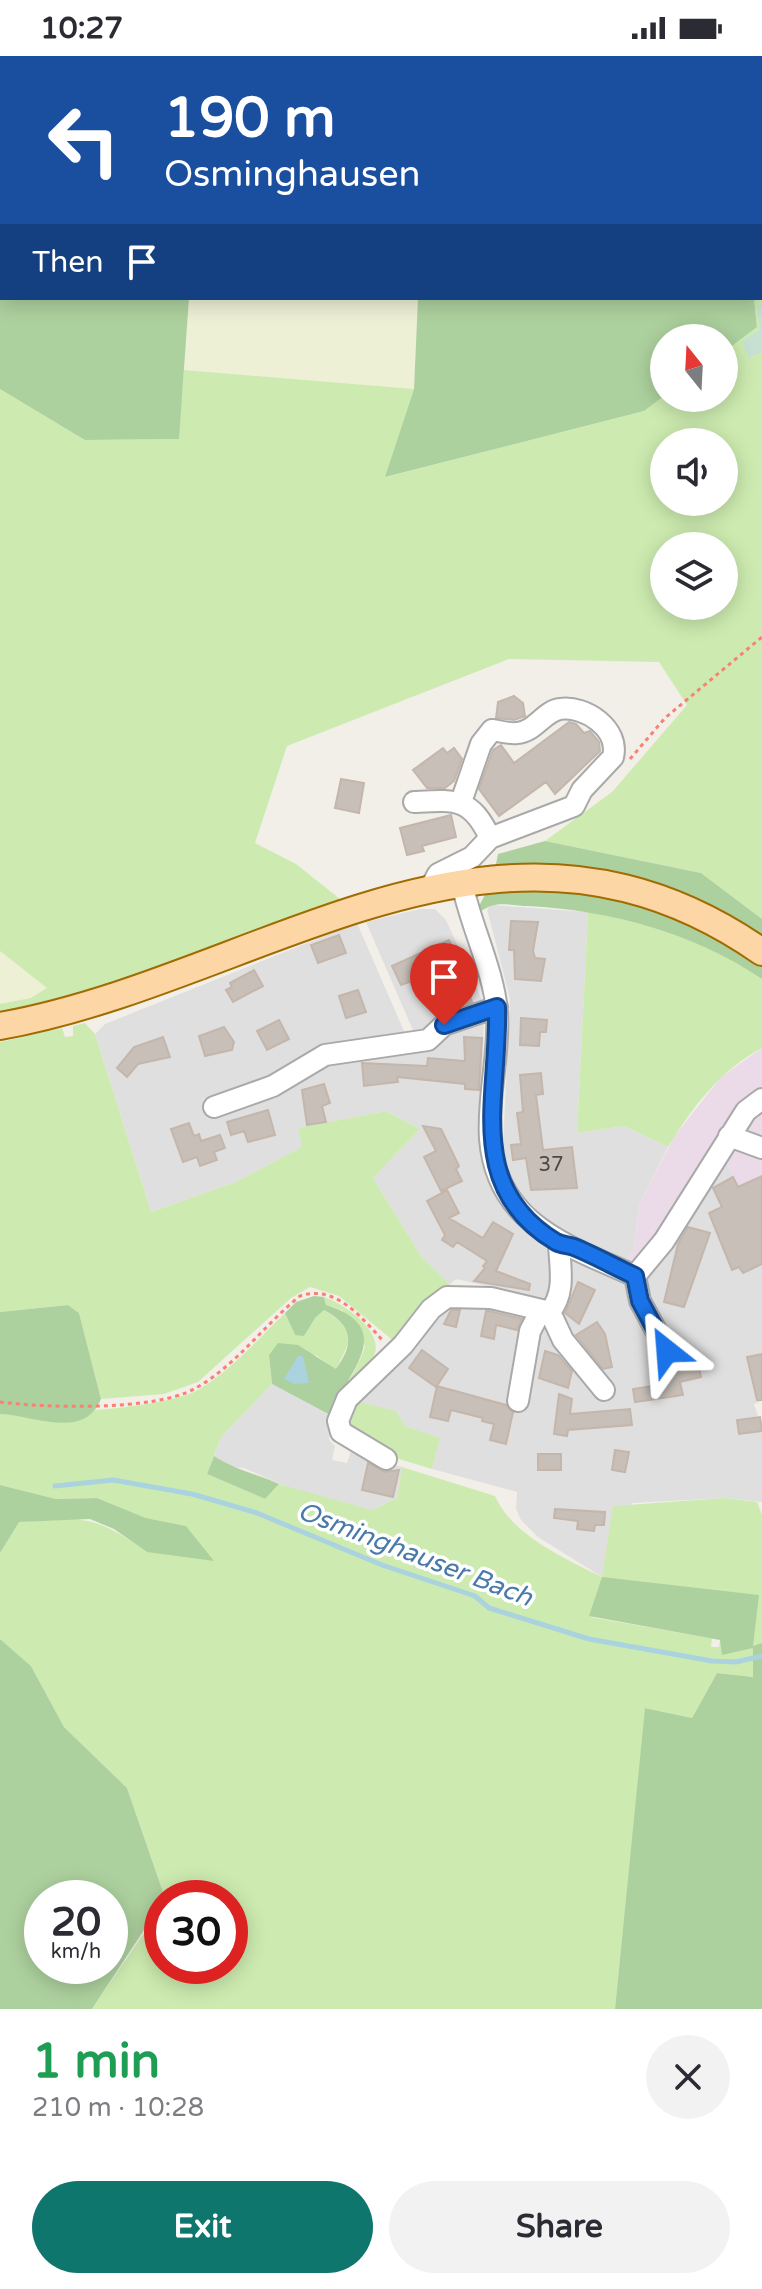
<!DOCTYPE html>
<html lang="en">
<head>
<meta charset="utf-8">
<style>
	body { margin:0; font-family:"Varela Round",sans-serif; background:#f2f2f3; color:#2b2b33; height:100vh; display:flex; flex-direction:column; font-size:30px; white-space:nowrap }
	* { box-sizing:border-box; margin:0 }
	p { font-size:26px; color:#7c7c81 }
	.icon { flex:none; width:44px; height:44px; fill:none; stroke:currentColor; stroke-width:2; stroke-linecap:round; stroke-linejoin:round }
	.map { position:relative; height:1953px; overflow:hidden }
	.panel { display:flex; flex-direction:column; background:#fff; flex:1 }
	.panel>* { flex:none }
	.top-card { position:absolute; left:0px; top:0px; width:762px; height:244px; box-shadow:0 4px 20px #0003; background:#1a4fa0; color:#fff; overflow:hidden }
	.needle { width:52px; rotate:342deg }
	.fabs { position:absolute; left:650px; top:268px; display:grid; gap:16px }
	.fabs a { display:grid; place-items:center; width:88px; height:88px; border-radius:50%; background:#fff; box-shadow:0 4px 20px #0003; font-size:40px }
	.speed { position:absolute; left:24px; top:1824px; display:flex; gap:16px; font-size:40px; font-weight:700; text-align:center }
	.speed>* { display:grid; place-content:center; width:104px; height:104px; border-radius:50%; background:#fff; box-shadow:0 4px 20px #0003; line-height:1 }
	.speed small { font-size:20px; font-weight:400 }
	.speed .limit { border:12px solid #d22; background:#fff; color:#111 }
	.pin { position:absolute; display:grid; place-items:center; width:68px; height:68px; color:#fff; margin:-82px -34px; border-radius:50% 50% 50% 0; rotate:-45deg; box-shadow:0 0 8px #0007 }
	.pin .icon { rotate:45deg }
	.me { position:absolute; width:88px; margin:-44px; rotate:332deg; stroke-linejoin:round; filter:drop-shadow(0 0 6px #0008) }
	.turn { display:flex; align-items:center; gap:28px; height:168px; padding:0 32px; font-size:36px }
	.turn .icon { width:104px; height:104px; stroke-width:2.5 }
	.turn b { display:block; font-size:56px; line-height:68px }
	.then { display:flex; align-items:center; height:76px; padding:0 32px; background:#0003; gap:16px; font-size:30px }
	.round { display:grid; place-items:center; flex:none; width:84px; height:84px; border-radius:42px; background:#f2f2f3 }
	.head { display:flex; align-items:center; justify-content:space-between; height:136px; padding:0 32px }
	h1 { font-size:48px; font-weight:800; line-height:60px; color:#1e9e55 }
	.action { display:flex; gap:16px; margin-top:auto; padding:16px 32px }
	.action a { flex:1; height:92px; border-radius:48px; background:#0f766e; color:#fff; font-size:32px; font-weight:800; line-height:92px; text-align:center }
	.action a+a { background:#f2f2f3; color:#2b2b33 }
	.status { display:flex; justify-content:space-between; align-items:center; height:56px; padding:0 40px; background:#fff; direction:ltr }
	.status svg { height:22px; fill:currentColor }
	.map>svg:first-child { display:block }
	.residential { fill:#e0dfdf }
	.industrial { fill:#ebdbe8 }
	.farmland { fill:#eef0d5 }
	.grass { fill:#cdebb0; fill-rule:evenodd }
	.forest { fill:#add19e; fill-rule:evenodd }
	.wetland { fill:#c6e0d4 }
	.water { fill:#aad3df }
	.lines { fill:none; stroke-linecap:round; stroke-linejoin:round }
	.stream { stroke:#aad3df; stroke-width:5 }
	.building { fill:#c7bfb8; stroke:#c4b6ab; stroke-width:2 }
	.minor-casing { stroke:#a9a9a9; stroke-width:24 }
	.major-casing { stroke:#a06b00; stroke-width:30 }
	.path { stroke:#fa8072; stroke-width:3; stroke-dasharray:4 4; stroke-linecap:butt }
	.minor { stroke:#fff; stroke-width:20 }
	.major { stroke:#fcd6a4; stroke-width:26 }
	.route-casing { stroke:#114b97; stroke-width:20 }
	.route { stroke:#1a73e8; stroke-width:14 }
	.labels { text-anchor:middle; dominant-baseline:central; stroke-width:7; stroke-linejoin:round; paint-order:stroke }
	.number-label { font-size:20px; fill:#4b4948 }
	.water-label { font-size:26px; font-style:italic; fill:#4a7aab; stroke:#fff }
</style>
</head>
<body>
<div class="status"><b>10:27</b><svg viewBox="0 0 49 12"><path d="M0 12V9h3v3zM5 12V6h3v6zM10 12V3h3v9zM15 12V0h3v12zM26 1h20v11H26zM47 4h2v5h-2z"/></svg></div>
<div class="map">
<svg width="762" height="1953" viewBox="0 0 762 1953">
	<rect width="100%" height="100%" fill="#f2efe9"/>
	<!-- residential -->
	<path class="residential" d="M492,849L588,856L577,1077L624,1070L668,1091L639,1149L634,1192L625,1207L560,1177L530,1155L509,1116L503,1091L510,943L487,853Z
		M420,853H435L446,864L482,944L452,954L453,959L428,977L415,979L366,866Z
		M357,867L407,982L328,993L270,1026L235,1039L220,1037L203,1043L208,1058L281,1033L326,1004L427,990L454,970L484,961L481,1077L484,1106L499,1142L512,1160L546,1192L552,1205L551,1244L456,1223L449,1229L421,1200L373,1122L420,1073L386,1055L298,1072L303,1091L236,1126L151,1156L95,978L105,968Z
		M724,1101L762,1185V1345L754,1348L762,1372V1446L725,1442L632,1447L602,1521L538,1481L521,1464L516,1453L517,1436L432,1413L439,1382L405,1370L355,1345L429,1262L456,1244L558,1260L566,1200L644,1222L651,1218Z
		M272,1328L331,1360L329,1384L335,1390L332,1404L347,1407L351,1395L356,1392L382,1406L402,1411L397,1442L372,1454L292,1433L244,1412L230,1411L214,1400L221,1381Z"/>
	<!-- industrial -->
	<path class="industrial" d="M762,992V1033L735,1052L654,1187L635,1209L625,1207L634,1192L639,1149L674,1081L721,1021Z
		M762,1055V1185L724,1101L743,1070Z"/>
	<!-- farmland -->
	<path class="farmland" d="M32,0H346V2H41Z
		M189,242H418L414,333L184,314Z
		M0,895L48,932L31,942L0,948Z"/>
	<!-- grass -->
	<path class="grass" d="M752,0H762V863L701,817L545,785L612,736L687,649L659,606L509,603L287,690L255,787L296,808L345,847L141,922L0,961V948L31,942L47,932L0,895V333L86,384L178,383L184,314L414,333L386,421L644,355L664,340L724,342V296L757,271L754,242H760V2ZM664,386H724V446H664ZM664,490H724V550H664Z
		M588,856C649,867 711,888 762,923V992C720,1014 692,1052 668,1091L624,1070L577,1077Z
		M85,967L95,978L151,1156L236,1126L302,1091L298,1072L386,1055L420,1073L373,1122L421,1200L456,1235L395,1286L339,1240L310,1231L291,1242L198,1326L164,1338L101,1343L79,1257L68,1249L0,1256V986L62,972L65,981L73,980V970Z
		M324,1241C342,1247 382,1273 375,1297C371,1309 359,1315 353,1326C345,1343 340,1363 329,1377C333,1338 355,1324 365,1290L342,1254L326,1249Z
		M324,1254L347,1270L351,1282L336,1314L316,1299H269L272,1328L221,1381L207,1418L265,1443L279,1428L372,1454L397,1442L402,1411L495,1440C512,1479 564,1502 602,1521L613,1450L725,1442L757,1446L762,1459V1587L753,1591V1621L717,1617L692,1662L646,1652L615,1953H92L162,1851V1910H230V1842H165L127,1732L64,1671L31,1610L0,1583V1497L18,1466C84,1462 92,1457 147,1496L186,1470L146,1462L97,1442L56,1443L0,1429V1358C42,1359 164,1353 198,1334C231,1315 258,1283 285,1257L295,1279ZM759,1539L720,1584L719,1591H711L712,1583H716L590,1561Z
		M355,1345L396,1355L405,1370L440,1382L432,1413L386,1399L346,1376Z"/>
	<!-- forest -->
	<path class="forest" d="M0,0L41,2H2V242H189L179,383L85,384L0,333Z
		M346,0H752L346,2Z
		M418,242H754L757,271L724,296V282H664V340L644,355L385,421L414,333Z
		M545,785L701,817L762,863V885C683,822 593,811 495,813L498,798Z
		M585,834L694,865L762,909V923C694,877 609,854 528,850C518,850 500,846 491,850C487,851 484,854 480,855L479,850L487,835Z
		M314,1240L324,1241L326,1249C400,1272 346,1318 330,1359L272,1328L269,1299L278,1287L298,1289L336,1313C354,1288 354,1270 324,1254L315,1262L304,1280L295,1279L285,1257L296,1246Z
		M68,1249L79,1257L101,1343C84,1385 33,1359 0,1358V1256Z
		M214,1400C233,1413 257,1418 279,1428L265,1443L207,1418Z
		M0,1429L56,1443L97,1442L146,1462L186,1470L214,1505L147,1496L114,1473L90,1463L19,1466L0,1497Z
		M602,1521L759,1539L753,1590L762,1587V1953H615L645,1652L692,1662L717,1617L753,1621V1592L722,1599L720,1584L589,1560Z
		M0,1583L31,1610L64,1671L127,1732L165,1842L92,1953H0ZM110,1842V1910H42V1842Z"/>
	<!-- wetland -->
	<path class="wetland" d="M762,248V296L749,302L742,285L760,274L757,251Z"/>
	<!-- water -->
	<path class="water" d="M298,1300H303L309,1327L295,1328L284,1323Z"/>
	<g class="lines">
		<!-- stream -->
		<path class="stream" d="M749,0L750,2
			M760,52L762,58
			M760,81L762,77
			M760,184L762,189
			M55,1430L113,1424L192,1438L257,1457L382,1509L475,1540L489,1552L589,1583L712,1605L736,1606L762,1600"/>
	</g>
	<!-- building -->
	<path class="building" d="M514,640L523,647L525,660L514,664L496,662L498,646Z
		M569,666L576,668L584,677L590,675L599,686L600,695L555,738L546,726L499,760L479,733L493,694L501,689L514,707Z
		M443,692L447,697L454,692L462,703L454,725L445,732H427L413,714Z
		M341,723L364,727L359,757L335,752Z
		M451,759L456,781L422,790L424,795L407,799L400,772Z
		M511,865L538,866L533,895L535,902L545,903L541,925L515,923L514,894H509Z
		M339,879L346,897L318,907L311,889Z
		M449,884L460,907L401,929L392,910Z
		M254,914L263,930L233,946L226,934L232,931L230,927Z
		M358,934L366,956L346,962L339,940Z
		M468,934L472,946L459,950L455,938Z
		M521,962L547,964L546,976H540L539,990L520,989Z
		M279,964L289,983L267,994L257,975Z
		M224,971L234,986L232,994L205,1000L199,980Z
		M163,981L170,1001L138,1008L127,1021L117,1012L134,991Z
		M464,981L482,982L479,1034L465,1033V1028L397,1021L398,1026L364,1030L362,1007L427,1010L428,1002L465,1005Z
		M541,1017L543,1038L536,1039L543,1094L572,1091L577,1132L531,1134L526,1102L513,1104L511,1089L521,1088L517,1057L523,1056L520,1019Z
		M324,1028L330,1047L322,1050L326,1066L307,1069L302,1034Z
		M268,1054L275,1079L248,1086L244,1075L231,1079L227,1066Z
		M189,1067L194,1080L199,1078L201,1085L220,1079L225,1092L214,1096L217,1104L200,1110L197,1101L183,1106L171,1073Z
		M423,1070L441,1073L459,1110L456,1113L462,1125L441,1135L424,1101L436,1095Z
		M762,1120V1208L743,1217L739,1211L732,1214L709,1157L722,1151L713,1132L733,1121L738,1131Z
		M447,1134L459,1157L449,1162L483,1182L493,1166L513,1178L496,1215L530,1228L529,1234L474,1225L485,1212L483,1210L487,1205L457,1186L453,1191L442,1184L445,1179L427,1145Z
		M688,1171L710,1177L684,1251L664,1246L678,1188Z
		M578,1226L595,1234L579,1268L565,1257Z
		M451,1254H460L456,1271L444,1268Z
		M486,1255H489L522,1263L517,1274L496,1269L494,1283L481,1280Z
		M597,1266L605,1278L612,1311L603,1313L576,1279Z
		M422,1294L448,1313L436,1331L409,1312Z
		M545,1295L558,1299L572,1315L568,1332L539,1322Z
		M762,1298V1344H757L747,1301Z
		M697,1303L701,1321L680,1326L683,1339L635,1346L633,1333L653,1330L651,1319Z
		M437,1330L506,1349L513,1356L506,1388L490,1384L494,1368L482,1365L483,1362L451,1354L448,1365L430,1361Z
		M559,1338L572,1343L570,1358L630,1353L632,1369L568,1374L567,1380L554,1378Z
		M760,1361L762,1375L739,1378L737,1364Z
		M615,1394L629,1396L625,1416L612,1414Z
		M538,1398H561V1414H538Z
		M368,1407L385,1416L399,1414L393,1441L362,1434Z
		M555,1453L605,1456L604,1469H595L594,1475L577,1473L578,1465L554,1462Z"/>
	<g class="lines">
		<!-- minor casing -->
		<g class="minor-casing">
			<path id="minor" d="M414,746C455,744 471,741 490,782
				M462,827C470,868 494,915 497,956C500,998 487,1041 490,1083C497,1169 569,1190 635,1220L664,1185L746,1055L762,1043
				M431,831L438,818L472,801L490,782L574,750L582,734L613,701C620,673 585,649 560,653C544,655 535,676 517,677C509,678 499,675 492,674L481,688L461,746
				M214,1051L273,1030L325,999L428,984L444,969L497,951
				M729,1080L762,1092
				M635,1220L640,1245L667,1295
				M550,1256L563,1284L604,1334
				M518,1345L530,1275L541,1254
				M386,1403L341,1376L338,1365L347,1343L403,1289L431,1253L447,1241L491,1242L550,1256C566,1235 560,1213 559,1188"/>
		</g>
		<!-- major casing -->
		<g class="major-casing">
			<path id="major" d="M0,970C263,923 497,711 762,896"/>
		</g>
		<!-- path -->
		<path class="path" d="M75,0L86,2
			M419,0L423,2
			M159,2L166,0
			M630,703L665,662L762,581
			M0,1346C46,1352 154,1355 194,1333C235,1311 264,1269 300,1240C336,1228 362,1262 384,1286"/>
		<!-- minor -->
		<use href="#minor" class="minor"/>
		<!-- major -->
		<use href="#major" class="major"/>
	</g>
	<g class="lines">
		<!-- route casing -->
		<g class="route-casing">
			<path id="route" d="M444,969L497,951C500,1039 463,1130 556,1186C562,1189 568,1189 574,1191C594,1199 615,1211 635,1220L640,1245L667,1295"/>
		</g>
		<!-- route -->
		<use href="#route" class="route"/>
	</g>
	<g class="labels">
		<!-- number labels -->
		<g class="number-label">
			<text x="551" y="1109">37</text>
		</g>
		<!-- water labels -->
		<g class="water-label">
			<text transform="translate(415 1498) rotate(21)">Osminghauser Bach</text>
		</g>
	</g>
</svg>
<div class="fabs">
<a><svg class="needle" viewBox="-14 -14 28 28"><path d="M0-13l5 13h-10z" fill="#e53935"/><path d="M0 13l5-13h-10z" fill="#7c7c81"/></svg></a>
<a><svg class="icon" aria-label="sound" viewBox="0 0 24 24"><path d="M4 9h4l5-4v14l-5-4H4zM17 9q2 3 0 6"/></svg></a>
<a><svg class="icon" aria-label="layers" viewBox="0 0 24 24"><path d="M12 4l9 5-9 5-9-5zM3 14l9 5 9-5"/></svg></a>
</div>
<div class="speed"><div>20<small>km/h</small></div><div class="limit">30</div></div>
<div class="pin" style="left:444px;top:969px;background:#d93025"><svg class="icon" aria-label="arrive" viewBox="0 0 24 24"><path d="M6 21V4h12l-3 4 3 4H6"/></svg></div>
<svg class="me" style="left:667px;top:1295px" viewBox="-20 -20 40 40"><path d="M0-17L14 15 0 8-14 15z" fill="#1a73e8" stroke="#fff" stroke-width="4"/></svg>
<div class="top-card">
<div class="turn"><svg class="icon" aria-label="left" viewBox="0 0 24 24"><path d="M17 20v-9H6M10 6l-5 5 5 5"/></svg><div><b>190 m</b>Osminghausen</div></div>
<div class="then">Then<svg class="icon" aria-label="arrive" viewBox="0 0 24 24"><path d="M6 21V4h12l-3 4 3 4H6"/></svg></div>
</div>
</div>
<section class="panel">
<div class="head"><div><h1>1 min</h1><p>210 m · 10:28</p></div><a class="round"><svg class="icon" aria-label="close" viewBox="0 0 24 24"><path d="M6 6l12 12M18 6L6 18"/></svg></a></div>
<div class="action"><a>Exit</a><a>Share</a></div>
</section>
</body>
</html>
